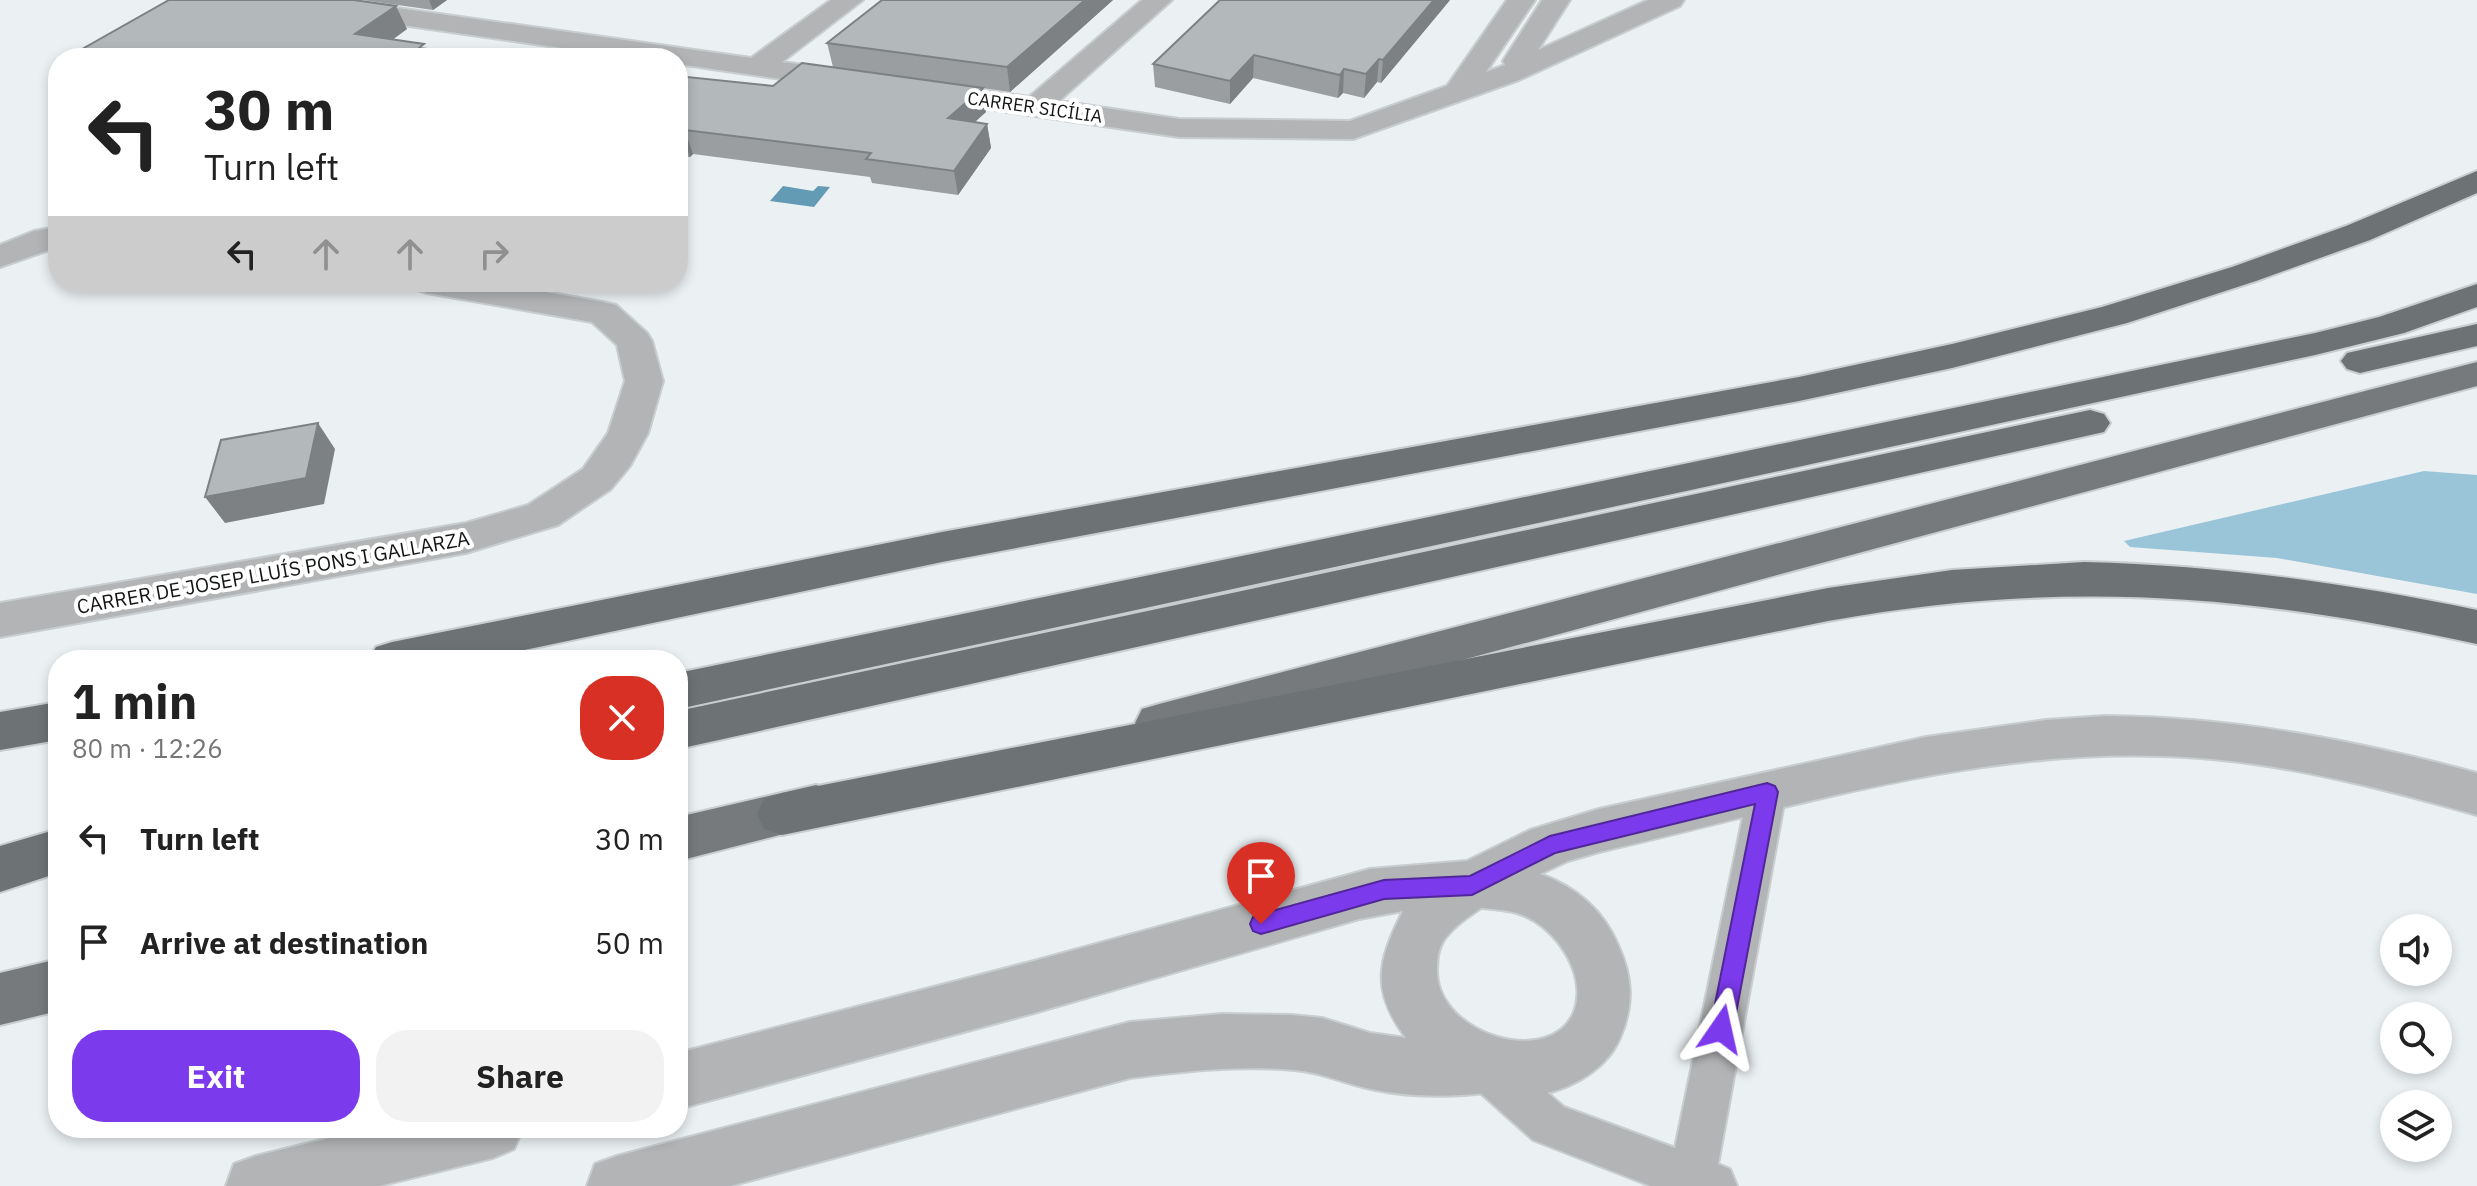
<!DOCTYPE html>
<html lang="en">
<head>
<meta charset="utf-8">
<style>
	body { margin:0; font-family:"IBM Plex Sans",sans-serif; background:#f2f2f2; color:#222; height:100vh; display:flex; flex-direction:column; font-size:30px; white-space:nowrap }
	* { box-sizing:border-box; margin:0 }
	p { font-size:26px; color:#767676 }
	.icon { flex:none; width:44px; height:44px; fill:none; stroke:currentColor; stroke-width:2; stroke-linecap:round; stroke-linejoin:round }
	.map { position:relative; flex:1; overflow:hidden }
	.drawer { position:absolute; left:48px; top:650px; width:640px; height:488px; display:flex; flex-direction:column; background:#fff; border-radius:32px; box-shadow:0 4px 12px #0003 }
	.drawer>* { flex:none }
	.top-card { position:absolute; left:48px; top:48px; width:640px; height:244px; border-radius:32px; box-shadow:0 4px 12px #0003; background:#fff; color:#222; overflow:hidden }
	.fabs { position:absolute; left:2380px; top:914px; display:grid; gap:16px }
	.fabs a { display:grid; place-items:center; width:72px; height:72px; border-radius:50%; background:#fff; box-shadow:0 4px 12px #0003; font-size:40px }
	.pin { position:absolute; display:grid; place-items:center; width:68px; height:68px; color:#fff; margin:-82px -34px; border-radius:50% 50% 50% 0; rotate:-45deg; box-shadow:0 0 8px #0007 }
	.pin .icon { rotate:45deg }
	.me { position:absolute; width:88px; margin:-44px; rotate:11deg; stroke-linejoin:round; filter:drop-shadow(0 0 6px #0008) }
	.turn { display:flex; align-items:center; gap:28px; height:168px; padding:0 24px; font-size:36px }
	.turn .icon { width:104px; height:104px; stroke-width:2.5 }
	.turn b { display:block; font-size:56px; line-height:68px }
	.lanes { display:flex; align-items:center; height:76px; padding:0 24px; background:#0003; justify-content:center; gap:40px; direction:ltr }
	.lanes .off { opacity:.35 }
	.round { display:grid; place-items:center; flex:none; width:84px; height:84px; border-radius:32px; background:#f2f2f2 }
	.head { display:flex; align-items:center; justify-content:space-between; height:136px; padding:0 24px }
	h1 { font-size:48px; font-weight:700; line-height:60px }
	.button { display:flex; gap:16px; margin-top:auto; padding:16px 24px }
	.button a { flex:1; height:92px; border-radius:32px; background:#7c3aed; color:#fff; font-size:32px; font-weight:700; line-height:92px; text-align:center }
	.button a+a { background:#f2f2f2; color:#222 }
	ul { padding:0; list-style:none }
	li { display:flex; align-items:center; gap:24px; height:104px; padding:0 24px }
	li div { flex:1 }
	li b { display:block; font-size:30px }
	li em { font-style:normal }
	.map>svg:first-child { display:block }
	.green { fill:#9ac5d9 }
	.water { fill:#639bb5 }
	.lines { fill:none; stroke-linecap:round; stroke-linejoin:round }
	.service-casing { stroke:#c8cdcf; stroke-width:4 }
	.minor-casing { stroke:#c8cdcf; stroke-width:4 }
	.trunk-casing { stroke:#c8cdcf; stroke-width:4 }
	.motorway-casing { stroke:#c8cdcf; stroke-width:4 }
	.service { fill:#b2b4b6; fill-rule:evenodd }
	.minor { fill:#b2b4b6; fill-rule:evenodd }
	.trunk { fill:#767a7c; fill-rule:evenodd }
	.motorway { fill:#6d7274; fill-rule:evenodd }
	.wall { fill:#9a9ea1 }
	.shaded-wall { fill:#7d8183 }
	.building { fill:#b3b8bb; stroke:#7d8183; stroke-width:2 }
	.route { fill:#7c3aed; stroke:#51269a; stroke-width:2 }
	.labels { text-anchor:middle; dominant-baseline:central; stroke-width:8; stroke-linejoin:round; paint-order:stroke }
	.far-street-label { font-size:18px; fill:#131515; stroke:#fff }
	.street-label { font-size:20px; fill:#131515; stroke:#fff }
</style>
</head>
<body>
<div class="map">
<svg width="2477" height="1186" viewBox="0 0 2477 1186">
	<rect width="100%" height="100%" fill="#ebf0f3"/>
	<!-- green -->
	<path class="green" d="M2424,471L2477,475V594L2277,558L2130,547L2124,541Z"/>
	<!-- water -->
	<path class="water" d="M783,186L813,191L818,186L830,187L814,207L770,201Z"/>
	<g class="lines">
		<!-- service casing -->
		<g class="service-casing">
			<path id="service" d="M1767,776L1781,781L1786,792L1718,1164L1730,1169L1737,1186H1651L1533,1140L1467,1081L1461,1066L1467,1051L1483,1044L1499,1051L1564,1107L1675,1148L1748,792L1753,781Z"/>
		</g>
		<!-- minor casing -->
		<g class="minor-casing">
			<path id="minor" d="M269,0H341L751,58L831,0H863L782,62L849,71L859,74L864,80L859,86L849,89L678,64V58H633L283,8L273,6Z
				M1142,0H1172L1059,101L1179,119L1350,121L1447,86L1507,0H1535L1486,72L1505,65L1503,61L1542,0H1570L1538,50L1648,0H1684L1680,6L1519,80L1353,139L1179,137L925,100L915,97L910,91L915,85L925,82L1029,97Z
				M58,227V247L0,267V245L34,231Z
				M409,282H488L603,302L616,305L647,333L652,341L663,381L648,433L630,466L611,489L558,525L466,553L0,637V603L466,523L528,505L583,469L608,433L625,381L617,345L592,322L427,293L415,289Z
				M2105,716C2233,717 2354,740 2477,773V815C2374,786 2270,759 2163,756C1972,749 1783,810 1599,852L1568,861L1540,874C1576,887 1603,910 1618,945C1633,978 1634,1005 1620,1038C1604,1075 1559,1095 1521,1097C1509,1097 1496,1091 1485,1093C1450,1097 1410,1097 1376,1090C1347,1085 1323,1072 1294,1070C1239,1065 1184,1071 1130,1078L730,1186H587L595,1164L617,1156L1130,1022L1222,1014L1291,1015L1322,1018L1370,1033L1406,1038C1370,990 1378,961 1403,911L1359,919L1034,1013L678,1109V1053L1034,961L1370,869L1467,861L1530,830L1599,809L1926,737L2046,720ZM1481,908C1493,909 1506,910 1517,913C1553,924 1587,971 1575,1009C1555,1070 1435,1036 1437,969C1437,958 1438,949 1444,940C1453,927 1468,917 1481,908Z
				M370,1128H523L514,1149L493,1158L379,1186H226L234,1164L256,1156Z"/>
		</g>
		<!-- trunk casing -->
		<g class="trunk-casing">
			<path id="trunk" d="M2477,362V386L1159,742L1142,737L1135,723L1142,709L1159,704Z
				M816,785L834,791L841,806L834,821L678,861V817Z
				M58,959V1011L0,1025V973Z"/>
		</g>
		<!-- motorway casing -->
		<g class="motorway-casing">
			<path id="motorway" d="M2477,171V193L2370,240L2256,281L2127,323L1952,368L1799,401L942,562L477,660H369L376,647L392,642L942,532L1799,377L1952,344L2102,307L2232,267L2346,226Z
				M2477,284V307L2404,333L2315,355L678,709V673L2315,333L2379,317Z
				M2477,324V346L2360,373L2347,369L2341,361L2347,353Z
				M2090,410L2104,414L2110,423L2104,432L678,749V711Z
				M2084,562C2217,565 2346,583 2477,610V644C2250,594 2059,579 1828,621L782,835L764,829L757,814L764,799L782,793L1828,588L1952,570Z
				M58,702V740L0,750V712Z
				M58,829V873L0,892V846Z"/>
		</g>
		<!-- service -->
		<use href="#service" class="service"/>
		<!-- minor -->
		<use href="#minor" class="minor"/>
		<!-- trunk -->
		<use href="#trunk" class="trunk"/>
		<!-- motorway -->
		<use href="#motorway" class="motorway"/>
	</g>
	<!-- wall -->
	<path class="wall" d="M362,0H447L433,10Z
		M882,0H1113L1010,92L833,67L827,43Z
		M1220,0H1450L1381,83L1377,82L1364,98L1343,93L1338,98L1253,78L1230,104L1155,87L1153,64Z
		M407,29L392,40L425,49L504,58H81L77,52Z
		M678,76L773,86L983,88L986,112L975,122L987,124L991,148L958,195L872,183L870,177L693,154L690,157L678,156Z"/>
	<!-- shaded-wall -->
	<path class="shaded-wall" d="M429,0H447L433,10Z
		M1085,0H1113L1010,92L1007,67Z
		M1434,0H1450L1381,83L1383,60Z
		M396,6L407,29L367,58L355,34Z
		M1254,55L1253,78L1230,104V81Z
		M1379,59L1377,82L1364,98L1366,74Z
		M1344,69L1343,93L1338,98L1340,75Z
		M983,88L986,112L952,142L948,118Z
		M987,124L991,148L958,195L954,171Z
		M685,130L693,154L690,157L682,133Z
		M318,423L335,449L324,504L225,523L205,497Z"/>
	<!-- building -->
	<path class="building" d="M169,0H354L396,6L355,34L424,44L419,48L504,58H114L77,52Z
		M882,0H1085L1007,67L827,43Z
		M1220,0H1434L1383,60L1379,59L1366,74L1344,69L1340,75L1254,55L1230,81L1153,64Z
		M565,55L588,58H561Z
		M802,63L983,88L948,118L987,124L954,171L866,159L871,153L685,130L682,133H678V76L773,86Z
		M318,423L306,478L205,497L221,440Z"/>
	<!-- route -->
	<path class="route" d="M1767,783L1775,786L1778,792L1733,1029L1729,1037L1721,1040L1713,1037L1710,1029L1755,804L1555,853L1472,895L1384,899L1261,934L1253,931L1250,924L1253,917L1261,914L1384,880L1470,876L1550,836Z"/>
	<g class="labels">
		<!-- far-street labels -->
		<g class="far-street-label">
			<text transform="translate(1035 107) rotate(8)">CARRER SICÍLIA</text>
		</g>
		<!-- street labels -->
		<g class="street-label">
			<text transform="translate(273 572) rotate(-10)">CARRER DE JOSEP LLUÍS PONS I GALLARZA</text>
		</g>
	</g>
</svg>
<div class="fabs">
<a><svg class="icon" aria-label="sound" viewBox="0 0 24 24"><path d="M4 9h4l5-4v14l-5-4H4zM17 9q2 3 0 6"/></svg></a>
<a><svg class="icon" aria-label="search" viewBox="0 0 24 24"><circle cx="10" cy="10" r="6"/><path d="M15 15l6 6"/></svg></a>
<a><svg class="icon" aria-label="layers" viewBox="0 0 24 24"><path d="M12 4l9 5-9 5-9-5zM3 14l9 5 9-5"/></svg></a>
</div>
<div class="pin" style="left:1261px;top:924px;background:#d93025"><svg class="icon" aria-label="arrive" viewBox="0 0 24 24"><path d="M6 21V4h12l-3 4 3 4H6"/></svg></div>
<svg class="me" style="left:1721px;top:1029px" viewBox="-20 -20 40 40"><path d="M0-17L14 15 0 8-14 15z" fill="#7c3aed" stroke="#fff" stroke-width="4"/></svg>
<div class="top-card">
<div class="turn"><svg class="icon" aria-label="left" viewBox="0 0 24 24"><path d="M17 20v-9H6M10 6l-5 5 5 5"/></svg><div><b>30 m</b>Turn left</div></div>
<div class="lanes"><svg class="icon" aria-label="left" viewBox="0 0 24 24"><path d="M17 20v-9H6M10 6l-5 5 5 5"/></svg><svg class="icon off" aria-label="ahead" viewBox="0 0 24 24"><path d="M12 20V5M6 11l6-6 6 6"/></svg><svg class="icon off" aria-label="ahead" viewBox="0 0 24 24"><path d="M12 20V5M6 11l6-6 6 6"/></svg><svg class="icon off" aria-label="right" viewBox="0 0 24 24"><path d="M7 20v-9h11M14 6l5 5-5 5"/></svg></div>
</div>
<section class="drawer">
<div class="head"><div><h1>1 min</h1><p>80 m · 12:26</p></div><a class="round" style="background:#d93025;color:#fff"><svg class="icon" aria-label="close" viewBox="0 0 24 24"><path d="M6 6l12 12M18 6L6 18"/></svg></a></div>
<ul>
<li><svg class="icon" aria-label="left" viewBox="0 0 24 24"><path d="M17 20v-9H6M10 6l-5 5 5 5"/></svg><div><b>Turn left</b></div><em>30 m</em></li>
<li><svg class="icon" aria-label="arrive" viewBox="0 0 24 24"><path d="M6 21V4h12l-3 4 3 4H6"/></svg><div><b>Arrive at destination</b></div><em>50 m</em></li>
</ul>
<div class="button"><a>Exit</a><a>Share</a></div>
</section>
</div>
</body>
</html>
